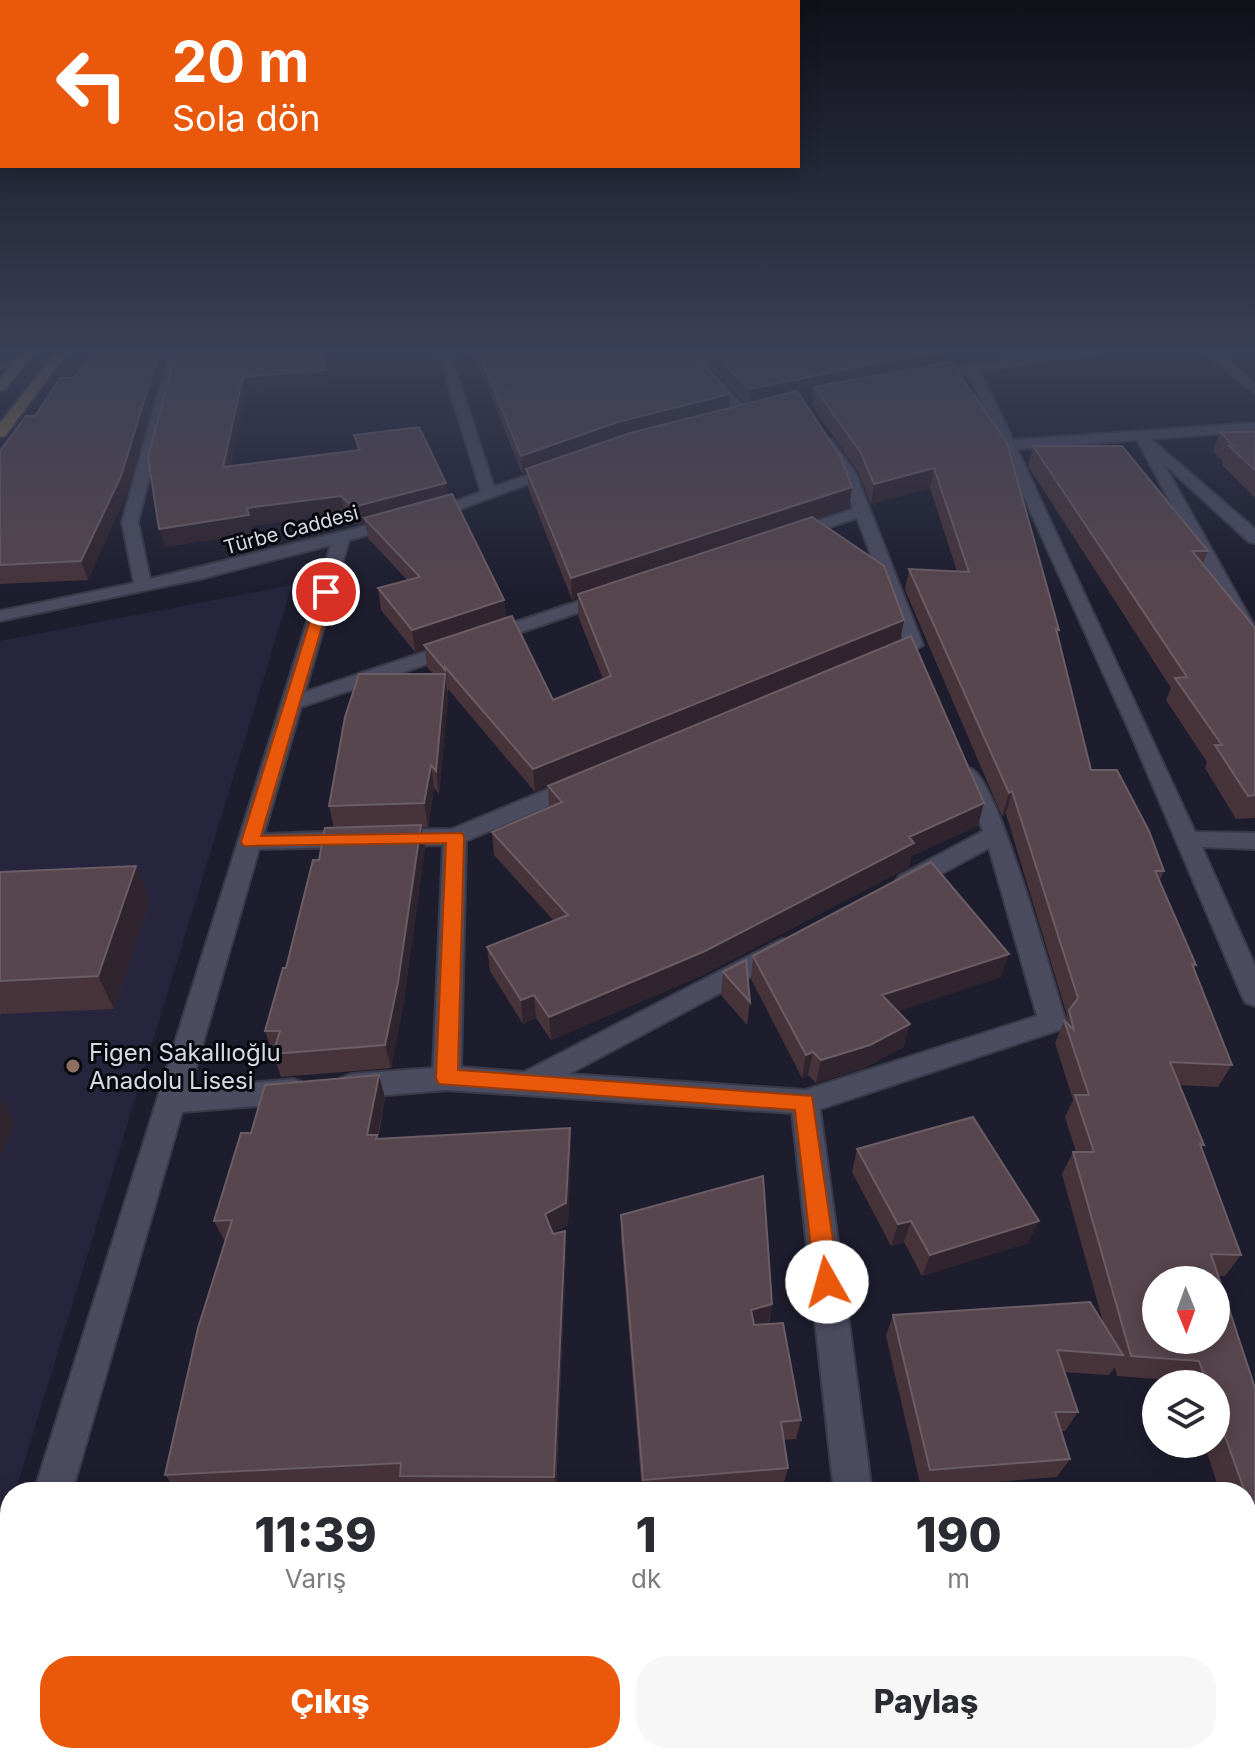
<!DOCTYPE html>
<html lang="tr">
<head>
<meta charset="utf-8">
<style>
	body { margin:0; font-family:Inter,sans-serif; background:#f7f7f7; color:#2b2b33; height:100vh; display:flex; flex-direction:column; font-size:30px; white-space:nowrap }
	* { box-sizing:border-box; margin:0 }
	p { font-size:26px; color:#7c7c81 }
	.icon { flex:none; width:44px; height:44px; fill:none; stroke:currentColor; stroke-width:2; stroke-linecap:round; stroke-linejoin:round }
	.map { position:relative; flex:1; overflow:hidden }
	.drawer { position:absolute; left:0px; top:1482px; width:1256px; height:282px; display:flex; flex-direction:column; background:#fff; border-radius:32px 32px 0 0; box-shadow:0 4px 20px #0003 }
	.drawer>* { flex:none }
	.guide { position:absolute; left:0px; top:0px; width:800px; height:168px; box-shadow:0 4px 20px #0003; background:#ea580c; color:#fff; overflow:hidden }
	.needle { width:52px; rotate:179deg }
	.buttons { position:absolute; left:1142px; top:1266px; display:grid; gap:16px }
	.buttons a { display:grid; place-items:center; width:88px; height:88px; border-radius:50%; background:#fff; box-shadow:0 4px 20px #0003; font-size:40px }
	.pin { position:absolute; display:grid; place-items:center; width:68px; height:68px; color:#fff; margin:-34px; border:4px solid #fff; border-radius:50%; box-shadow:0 2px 8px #0007 }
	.me { position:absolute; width:88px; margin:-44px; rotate:353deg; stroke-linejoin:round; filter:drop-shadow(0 0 6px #0008) }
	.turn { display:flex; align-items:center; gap:28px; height:168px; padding:0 40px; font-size:36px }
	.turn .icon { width:104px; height:104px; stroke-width:2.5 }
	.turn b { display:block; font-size:56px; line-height:68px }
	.eta { display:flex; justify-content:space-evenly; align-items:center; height:136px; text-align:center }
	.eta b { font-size:48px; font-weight:800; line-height:56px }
	.cta { display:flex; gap:16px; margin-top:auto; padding:16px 40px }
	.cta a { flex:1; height:92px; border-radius:32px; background:#ea580c; color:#fff; font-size:32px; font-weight:800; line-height:92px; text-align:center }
	.cta a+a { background:#f7f7f7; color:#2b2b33 }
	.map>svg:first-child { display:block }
	.built { fill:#26253d }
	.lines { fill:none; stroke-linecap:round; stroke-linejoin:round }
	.minor-casing { stroke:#3a3948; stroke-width:4 }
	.major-casing { stroke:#3a3948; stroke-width:4 }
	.minor { fill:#4c4c60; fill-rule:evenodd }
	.major { fill:#866e4a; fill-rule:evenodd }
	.wall { fill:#47343b }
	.shaded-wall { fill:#30242e }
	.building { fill:#57464d; stroke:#6b5d65; stroke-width:2; fill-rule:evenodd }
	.route { fill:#ea580c; stroke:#983908; stroke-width:2 }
	.education-dot { fill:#8d6e63; stroke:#08080f; stroke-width:3 }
	.labels { text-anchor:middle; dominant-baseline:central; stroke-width:6; stroke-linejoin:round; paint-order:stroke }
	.far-street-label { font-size:20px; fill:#d9d9e5; stroke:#08080f }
	.poi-label { font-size:24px; fill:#d9d9e5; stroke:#08080f; text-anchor:start }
</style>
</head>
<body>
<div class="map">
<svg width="1255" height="1763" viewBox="0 0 1255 1763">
	<rect width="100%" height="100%" fill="#1d1d2e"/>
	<!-- built -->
	<path class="built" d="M292,585L15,1492H10L6,1520H0V641Z"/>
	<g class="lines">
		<!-- minor casing -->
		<g class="minor-casing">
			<path id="minor" d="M170,349H182L138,522L150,579L430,510L481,492L437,349H449L494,487L557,465L565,470L442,516L349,540L305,692L448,644H462L464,648L462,652L301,707L264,834L353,831L361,834L365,839L361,844L353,847L259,849L190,1088L294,1079L304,1083L308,1091L304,1099L294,1103L182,1112L72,1492H34L331,545L204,578L0,621V611L134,583L122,522Z
				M677,349H690L749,412V418H739Z
				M1076,349H1107L1101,353L980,371L1013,440L1255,423V431L1151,439L1255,529V543L1249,542L1164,464L1255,627V650L1246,644L1137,440L1017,449L1195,832L1255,833V849L1202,847L1255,966V1006L1246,1003L1242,996L1133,739L968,373L925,380L918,376L925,372Z
				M1200,349H1214L1255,383V394Z
				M0,362H18L24,366L18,370H0Z
				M827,439L832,440L856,474L923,645L900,658H886L883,654L904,643L857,518L793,539L785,534L787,531L853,509L840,474L820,443Z
				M606,592L612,593L615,597L612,601L496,641H482L480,637L482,633Z
				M971,769C997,776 1054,986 1066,1022L1062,1029L820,1109L872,1492H834L792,1113L447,1090L351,1098L341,1094L337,1086L341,1078L351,1074L433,1068L443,845L389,846L381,843L377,838L381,833L389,830L452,829L570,780H586L589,785L586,790L466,841L461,1067L524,1072L782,939L791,941L795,948L791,955L569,1074L805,1090L1037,1016L989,848L915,888L907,890L899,888L895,882L899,876L983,831L960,776Z
				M1246,1528H1255V1566H1246Z
				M0,1542H10V1580H0Z
				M10,1616V1686L0,1691V1620Z
				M1088,1754H1130L1133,1763H1089Z"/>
		</g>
		<!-- major casing -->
		<g class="major-casing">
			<path id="major" d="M24,349H37L5,390L0,391V379Z
				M58,349H70L5,436L0,437V423Z"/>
		</g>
		<!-- minor -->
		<use href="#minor" class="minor"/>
		<!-- major -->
		<use href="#major" class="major"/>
	</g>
	<!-- wall -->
	<path class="wall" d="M96,349H169L127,493L88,580L0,584V451L74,378Z
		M177,349L328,385L247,393L231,466L357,450L354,435L446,483L447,496L504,600L506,618L553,700L603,679L578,616V598L572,600L528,488L527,472L522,474L485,380L467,349H689L730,408L745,404L694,349H942L940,364L1059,630L1058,635L1091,770L1164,871L1160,880L1196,965L1194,970L1232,1065L1218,1087L1180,1085L1204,1145L1201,1148L1241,1255L1225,1276H1218L1255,1388V1525H1252L1246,1530V1492H1220L1204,1444H1216V1384H1184L1183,1381L1117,1376L1115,1367L1109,1375L1064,1372L1078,1412L1065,1431H1061L1070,1459L1057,1477L921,1488L886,1336L893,1315L1103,1322L1062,1174L1073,1152H1076L1065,1117L1073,1100L1055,1043L1067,1015L1006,814L1002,816L905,590L909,569L957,571L930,488L871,504L858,472L812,405L813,393L800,396L852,487L849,507L814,519L904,620L900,640L984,803L978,826L911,856L909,867L703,975L551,1040L536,1018L523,1024L490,971L487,947L554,921L494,855L492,832L549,807L548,786L535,792L448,689V693L447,691L448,697L439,794L434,788L428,827H421L425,848L403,1006L391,1068L281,1077L265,1031L319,860L334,828L329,806L433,674L427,667L425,649L415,652L381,610L378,588L407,580L368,538L365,523L356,525L345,513L251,526L253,533L165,547Z
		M1220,432H1255V498L1222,465L1223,462L1213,451Z
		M1033,446L1208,551L1203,563L1255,628V818L1236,819L1205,768L1207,762L1166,700L1171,688L1028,466Z
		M0,872L150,900L114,1009L1,1014L0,1017Z
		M753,956L1001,977L898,1011L904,1047L864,1068L816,1083L808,1075L802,1078L751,979Z
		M723,972L750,1002L747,1025L721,995Z
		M379,1075L385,1098L378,1139L570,1128L571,1150L568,1225L553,1233V1234L565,1231L566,1252L556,1492H406L402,1482L178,1492L165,1475L225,1242L214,1221L251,1133Z
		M857,1149L1028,1243L922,1276L904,1242L891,1246L852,1172Z
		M621,1215L772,1304L769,1324L801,1420L796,1439L783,1440L788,1468L783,1486L706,1492H642L621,1237Z
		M1194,1754H1246L1255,1763H1196Z"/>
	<!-- shaded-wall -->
	<path class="shaded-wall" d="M160,349H169L127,493L88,580L81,561Z
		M942,350L939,367L814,387L813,393L748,407L749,389Z
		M326,370L328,385L247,393L227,485L223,467L243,377Z
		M730,394L729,411L526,469L527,472L522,474L521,456L618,422Z
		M934,468L930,488L871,504L874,484Z
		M446,483L448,500L364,518L365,523L356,525L353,507Z
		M852,487L849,507L579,597L578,594V598L572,600L571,578Z
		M341,496L345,513L251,526L253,533L165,547L159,529L247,508Z
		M504,600L506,622L424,645L425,649L415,652L412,630Z
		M904,620L900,641L535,792L533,769Z
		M445,674L448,697L439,794L436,771Z
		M431,765L434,788L428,827L424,803Z
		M1012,791L1006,814L1002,816L1009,793Z
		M984,803L978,826L911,856L909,867L703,975L551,1040L549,1017L909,837Z
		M421,825L425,848L403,1006L391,1068L385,1045Z
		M136,866L150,900L114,1009L98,976Z
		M1009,954L1001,977L876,1018L882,995Z
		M534,995L536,1018L523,1024L521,1000Z
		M910,1024L904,1047L864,1068L816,1083L821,1060Z
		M813,1052L808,1075L802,1078L806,1055Z
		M379,1075L385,1098L377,1137L383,1157L367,1135Z
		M0,1097L15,1121L0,1158Z
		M570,1128L571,1150L568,1225L547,1236L545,1214Z
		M911,1221L904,1242L891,1246L898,1224Z
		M1039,1221L1028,1243L922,1276L930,1255Z
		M565,1231L566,1252L555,1492L554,1477Z
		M772,1304L768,1324L748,1331L751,1310Z"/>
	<!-- building -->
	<path class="building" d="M96,349H160L121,476L81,561L0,565V451L26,416H35L60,378H74Z
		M177,349H321L326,370L243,377L223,467L360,450L354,435L419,427L446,483L353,507L341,496L247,508L249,515L159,529L148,457Z
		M475,349H689L730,394L618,422L521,456L483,363Z
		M710,349H942V350L749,389Z
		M951,362L1007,443L1059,630L1056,629L1091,770H1117L1149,831L1164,871H1155L1196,965L1192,964L1232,1065L1170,1062L1204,1145L1200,1144L1241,1255L1211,1254L1255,1388V1516H1253L1246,1496V1492H1245L1216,1411V1384H1207L1199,1361L1131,1356L1073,1152H1094L1075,1095H1089L1064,1020L1074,1030L1069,1010L1078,998L1012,791L1009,793L909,569L969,572L934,468L874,484L861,453L814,387ZM1156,1280H1216V1340H1156Z
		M797,391L840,456L852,487L571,578L526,469L630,433Z
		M1220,432H1255V470L1229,446H1233Z
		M1033,446H1122L1208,551H1192L1255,628V795L1248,796L1215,745H1222L1175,678L1187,677Z
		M452,494L504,600L412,630L378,588L420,577L364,518Z
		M812,517L884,566L904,620L533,769L445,667V670L424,645L512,616L553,700L611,676L578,594Z
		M911,636L984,803L909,837L914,843L705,951L549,1017L534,995L521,1000L487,947L568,915L492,832L562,802L548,786Z
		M359,674H445L436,771L431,765L424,803L329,806L345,717Z
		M421,825L398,982L385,1045L273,1054L280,1031H265L283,968H286L313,860H319L325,828Z
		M931,862L1009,954L882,995L910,1024L870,1045L821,1060L813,1052L806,1055L753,956Z
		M136,866L98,976L0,981V872Z
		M746,960L750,1002L723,972Z
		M379,1075L367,1135H377L376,1139L570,1128L566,1203L545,1214L553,1234L565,1231L554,1477L400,1476L401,1463L165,1475L198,1328L232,1220L214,1221L241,1133H251L265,1085Z
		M973,1117L1039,1221L930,1255L911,1221L898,1224L857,1149Z
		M763,1176L772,1304L751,1310L754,1325L783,1323L801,1420L781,1422L788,1468L643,1480L621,1215Z
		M1090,1302L1123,1355L1057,1350L1078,1412H1055L1070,1459L930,1470L893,1315Z
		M1246,1689L1255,1690V1763H1220L1217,1754H1246Z"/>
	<!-- sky -->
	<linearGradient id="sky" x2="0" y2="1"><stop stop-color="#101019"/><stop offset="0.59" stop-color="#3a4057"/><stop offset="1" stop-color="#3a4057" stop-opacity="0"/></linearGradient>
	<rect width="1255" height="596" fill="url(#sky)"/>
	<!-- route -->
	<path class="route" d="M326,588L332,592L261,836L462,833L464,837L458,1070L812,1096L839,1282L836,1290L827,1294L818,1290L815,1282L795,1110L439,1084L436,1078L446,843L244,846L241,842L319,592Z"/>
	<!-- markers -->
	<circle class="education-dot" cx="73" cy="1066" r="8"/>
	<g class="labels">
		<!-- far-street labels -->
		<g class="far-street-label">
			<text transform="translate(291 530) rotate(-15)">Türbe Caddesi</text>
		</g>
		<!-- poi labels -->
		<g class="poi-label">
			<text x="89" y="1052">Figen Sakallıoğlu<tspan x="89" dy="28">Anadolu Lisesi</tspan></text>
		</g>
	</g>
</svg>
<div class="buttons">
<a><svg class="needle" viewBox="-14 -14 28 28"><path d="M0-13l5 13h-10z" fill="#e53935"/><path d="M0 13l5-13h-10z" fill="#7c7c81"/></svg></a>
<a><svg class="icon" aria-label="layers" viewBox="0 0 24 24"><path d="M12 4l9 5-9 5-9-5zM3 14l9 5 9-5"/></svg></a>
</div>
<div class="pin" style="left:326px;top:592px;background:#d93025"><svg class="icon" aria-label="arrive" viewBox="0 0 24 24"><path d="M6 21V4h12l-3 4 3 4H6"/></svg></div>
<svg class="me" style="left:827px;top:1282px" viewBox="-20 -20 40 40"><circle r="19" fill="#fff"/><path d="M0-13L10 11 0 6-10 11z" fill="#ea580c"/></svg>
<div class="guide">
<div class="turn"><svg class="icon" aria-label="left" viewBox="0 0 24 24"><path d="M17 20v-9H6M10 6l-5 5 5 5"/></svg><div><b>20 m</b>Sola dön</div></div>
</div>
<section class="drawer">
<div class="eta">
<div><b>11:39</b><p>Varış</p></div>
<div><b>1</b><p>dk</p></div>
<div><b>190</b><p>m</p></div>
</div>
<div class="cta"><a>Çıkış</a><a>Paylaş</a></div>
</section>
</div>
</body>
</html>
